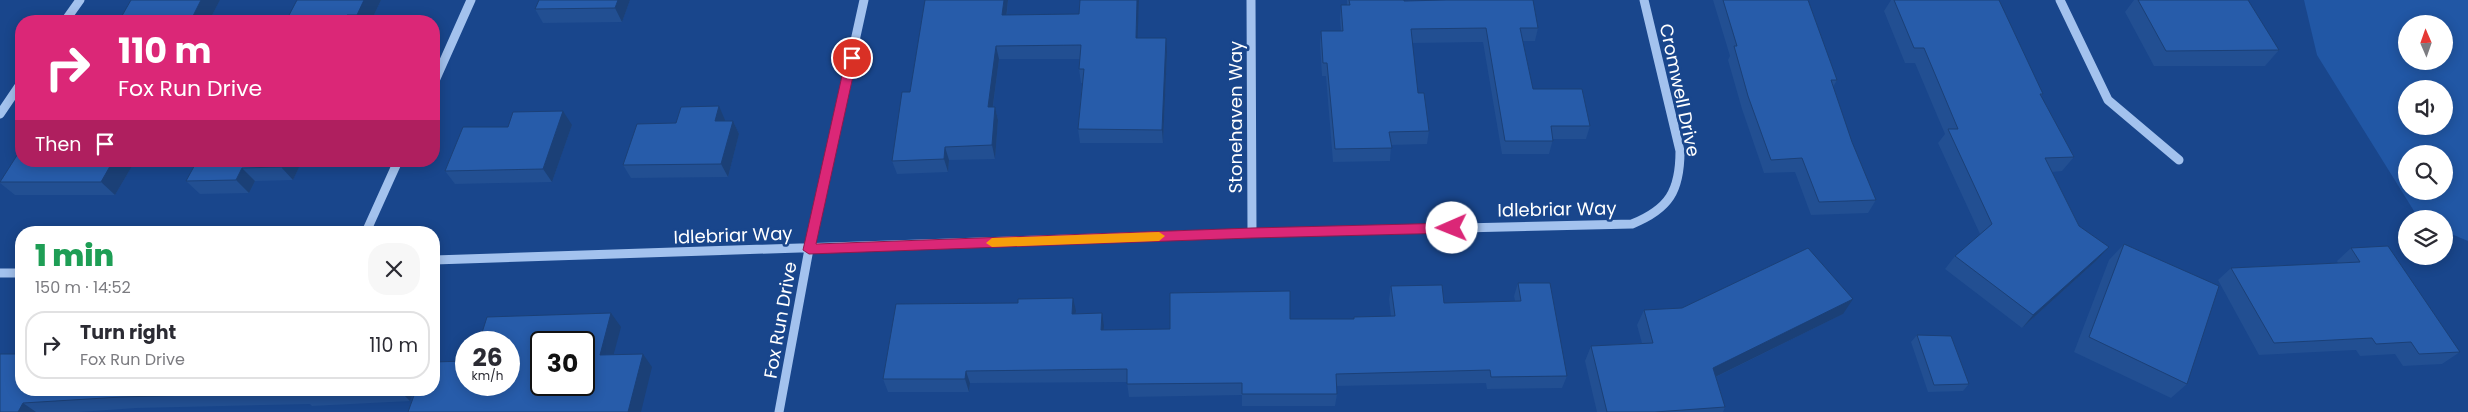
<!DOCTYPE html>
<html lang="en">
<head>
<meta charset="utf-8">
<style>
	body { margin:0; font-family:Poppins,sans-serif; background:#f7f7f7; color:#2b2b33; height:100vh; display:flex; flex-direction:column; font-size:19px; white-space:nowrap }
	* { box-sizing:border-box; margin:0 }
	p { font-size:16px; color:#7c7c81 }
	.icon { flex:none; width:28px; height:28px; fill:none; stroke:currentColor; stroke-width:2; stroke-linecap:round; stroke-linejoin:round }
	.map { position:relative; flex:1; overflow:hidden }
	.side { position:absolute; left:15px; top:226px; width:425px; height:170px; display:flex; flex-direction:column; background:#fff; border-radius:20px; box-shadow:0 2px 12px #0003 }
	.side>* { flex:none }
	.guide { position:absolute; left:15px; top:15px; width:425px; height:152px; border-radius:20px; box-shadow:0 2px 12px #0003; background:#db2777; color:#fff; overflow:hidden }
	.needle { width:32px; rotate:358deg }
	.buttons { position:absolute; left:2398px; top:15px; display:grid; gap:10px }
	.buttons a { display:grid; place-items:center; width:55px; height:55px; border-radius:50%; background:#fff; box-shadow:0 2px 12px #0003; font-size:25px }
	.speed { position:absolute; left:455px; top:331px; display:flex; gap:10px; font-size:25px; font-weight:700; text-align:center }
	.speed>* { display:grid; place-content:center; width:65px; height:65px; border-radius:50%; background:#fff; box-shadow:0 2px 12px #0003; line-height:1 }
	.speed small { font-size:12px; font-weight:400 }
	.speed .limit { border:2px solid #111; border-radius:8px; background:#fff; color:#111 }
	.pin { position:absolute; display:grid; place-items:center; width:42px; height:42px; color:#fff; margin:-21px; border:2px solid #fff; border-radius:50%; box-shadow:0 1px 5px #0007 }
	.me { position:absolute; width:55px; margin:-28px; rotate:269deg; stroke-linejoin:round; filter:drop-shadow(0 0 4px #0008) }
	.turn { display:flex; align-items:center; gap:18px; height:105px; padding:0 20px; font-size:22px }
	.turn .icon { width:65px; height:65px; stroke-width:2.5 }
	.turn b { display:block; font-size:35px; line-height:42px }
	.then { display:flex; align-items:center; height:48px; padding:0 20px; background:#0003; gap:10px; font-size:19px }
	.round { display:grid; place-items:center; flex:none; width:52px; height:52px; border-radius:20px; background:#f7f7f7 }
	.summary { display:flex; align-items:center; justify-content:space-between; height:85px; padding:0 20px }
	h1 { font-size:30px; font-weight:800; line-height:38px; color:#1e9e55 }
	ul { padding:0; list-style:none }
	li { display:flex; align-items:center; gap:15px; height:68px; margin:0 10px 8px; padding:0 10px; border:2px solid #e1e1e2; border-radius:20px }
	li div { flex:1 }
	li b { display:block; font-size:19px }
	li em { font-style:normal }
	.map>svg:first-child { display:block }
	.green { fill:#2157a5; fill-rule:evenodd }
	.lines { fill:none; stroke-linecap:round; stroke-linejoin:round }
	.minor { stroke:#a3c2ee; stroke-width:9 }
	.wall { fill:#224f92 }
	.shaded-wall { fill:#1b4077 }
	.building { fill:#275caa; stroke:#1b4077; fill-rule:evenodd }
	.route { fill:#db2777; stroke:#8e194d }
	.slow { fill:#f59e0b }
	.labels { text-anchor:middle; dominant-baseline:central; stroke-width:5; stroke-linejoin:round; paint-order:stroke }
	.street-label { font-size:18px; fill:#fff; stroke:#19468c }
</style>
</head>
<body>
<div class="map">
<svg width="2468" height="412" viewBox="0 0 2468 412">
	<rect width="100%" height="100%" fill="#19468c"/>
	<!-- green -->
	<path class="green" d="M2304,0H2468V241L2444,231V219H2419L2317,55ZM2406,24H2444V61H2406ZM2406,89H2444V126H2406ZM2406,154H2444V191H2406Z"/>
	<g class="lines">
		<!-- minor -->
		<path class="minor" d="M1251,0L1252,233
			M2060,0L2108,100L2179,160
			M65,21L80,0
			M434,83L471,0
			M0,114L21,83
			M366,232L398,161
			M434,260L1252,233L1632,224C1669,209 1680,191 1680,151L1644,0
			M0,273H21
			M779,412L809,249L864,0"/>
	</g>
	<!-- wall -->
	<path class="wall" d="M131,0H220L209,21H119Z
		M381,0L371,21H286Z
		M630,0L622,22L543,23L535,9Z
		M925,0H1008L1007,15L1079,14L1080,0H1139L1137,38L1167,52L1163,143H1080L1078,129L1082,83H1081L1079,69L1080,59H999L993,107H995L998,120L995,159L949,160L948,172L897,174L892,161L910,92Z
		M1347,0H1404V1L1538,28L1535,41H1523L1533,89L1590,126L1586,139H1553L1549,154H1502L1483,42L1412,43L1418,93L1429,131L1427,144L1391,145L1390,161L1333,162L1326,76H1322L1320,45L1321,31H1341L1340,19L1341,5H1347Z
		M1713,0H1808L1837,80L1833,87L1852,142L1876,200L1868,213L1811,215L1795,172L1764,173L1742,109L1728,60L1730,56Z
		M1891,0H1999L2043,94L2041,96L2074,157L2062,171L2052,172L2079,226L2109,247L2097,260L2022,328L1945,269L1955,256L1980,234L1938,143L1945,134L1915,63H1905L1884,11Z
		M2134,0H2248L2279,50L2265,66H2154L2125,12Z
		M725,120V121H733L739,134L728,177L631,178L623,165L676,123Z
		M572,125L552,182L455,184L445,171L508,127Z
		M21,161H135L115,195H15L0,183V181Z
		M197,161H302L293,180L255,181L249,193L200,194L186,181Z
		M2124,244L2187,384L2171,398L2074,352L2109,260Z
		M2351,248L2460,352L2442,364L2403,366L2395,354L2360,356L2356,350L2259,355L2218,280L2231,268L2338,263L2337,261Z
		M1518,283L1567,376L1562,388L1487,389L1486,383L1336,386L1337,394L1335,406H1242V395L1129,397L1127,382L970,383L969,392H888L883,379L1076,311V314L1104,326V330L1170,329L1290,319H1354V317L1391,316L1389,299L1391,286L1444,303L1515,301L1514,296Z
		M1644,310L1843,314L1716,377L1725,407L1723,412H1597L1585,361L1591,346L1642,343L1637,325Z
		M1917,335L1969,384L1963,391L1928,392L1911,342Z
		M21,390H414L410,401L312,406L310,404L137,408L79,412H0Z"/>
	<!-- shaded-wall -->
	<path class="shaded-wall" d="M201,0H220L209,21H194L192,18Z
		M364,0H381L371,21H362L357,15Z
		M618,0H630L622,22L615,8Z
		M1004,0H1008L1005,29L1002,15Z
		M1137,0H1139L1137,52L1136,38Z
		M347,15L352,21H343Z
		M1166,38L1167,52L1163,143L1162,130Z
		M996,46L999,59L991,120L988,107Z
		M719,106L725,120L722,134L715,121Z
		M995,107L998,120L995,159L992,145Z
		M563,111L572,125L552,182L543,169Z
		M733,121L739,134L728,177L721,164Z
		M945,147L949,160L948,172L944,159Z
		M113,161H135L115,195L101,182Z
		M284,161H302L293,180L281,167Z
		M242,168L255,181L249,193L236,180Z
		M2109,247L2097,260L2022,328L2033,315Z
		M1073,298L1076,311L1074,327L1072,314Z
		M1853,299L1843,314L1705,382L1713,368Z
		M611,313L621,327L610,368L600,355Z
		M1102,313L1104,326L1103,343L1101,330Z
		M643,354L652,367L641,412H628Z
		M966,371L970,383L969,392L965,379Z
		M399,390H414L410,401Z
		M23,403L36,412H18Z"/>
	<!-- building -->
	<path class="building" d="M131,0H201L192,18L177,19L176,21H119Z
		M297,0H364L357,15H347L343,21H286Z
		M539,0H618L615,8L535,9Z
		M925,0H1004L1002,15L1079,14L1080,0H1137L1136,38H1166L1162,130L1078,129L1084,69H1079L1081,45L996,46L988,107H995L992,145L945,147L944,159L892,161L902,92H910Z
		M1349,0H1404V1L1446,0H1533L1538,28H1520L1533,89H1582L1590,126H1551L1553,141H1505L1486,28L1411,29L1418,93H1424L1429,131L1389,132L1392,148L1335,149L1327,63H1323L1321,31H1343L1341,5H1350Z
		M1723,0H1808L1837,80H1831L1852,142L1876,200L1819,202L1802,158L1771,160L1748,96L1734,46H1737Z
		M1894,0H1999L2043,94H2040L2074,157L2045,158L2079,226L2109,247L2033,315L1955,256L1992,224L1948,129H1958L1924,48H1914Z
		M2138,0H2248L2279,50L2166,51Z
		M719,106L715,121H733L721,164L623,165L637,124L676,123L681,107Z
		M563,111L543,169L445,171L463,127H508L513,112Z
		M21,149V161H113L101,182H0Z
		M197,161H284L281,167L242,168L236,180L186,181Z
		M2124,244L2219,286L2187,384L2089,337Z
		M2388,246L2460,352L2419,354L2411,342L2376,344L2372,338L2274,343L2231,268L2360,262L2351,248Z
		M1808,248L1853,299L1713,368L1725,407L1655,412H1607L1591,346L1653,343L1644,310L1682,308Z
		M1518,283H1550L1567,376L1491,377L1490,370L1336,374L1337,394H1242V383L1127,384V369L966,371L965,379H883L896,304L1018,303V299L1073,298L1072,314L1102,313L1101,330L1170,329V293L1290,291V319H1354V317L1395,316L1391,286L1442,285L1444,303L1521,301Z
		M611,313L600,355L643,354L628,412H408L416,390H434V362L466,361V385H509V342H479L487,317ZM541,342H584V385H541Z
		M1917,335L1951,336L1969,384L1934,385Z
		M0,354H21V390H381L299,394V392L121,397L23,403L18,412H0Z"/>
	<!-- route -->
	<path class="route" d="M852,54L857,58L816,244L1252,228L1452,223L1458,228L1452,233L1252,238L809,254L803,250L846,58Z"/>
	<!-- slow -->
	<path class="slow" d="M1159,232L1165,236L1159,241L992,247L986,243L992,238Z"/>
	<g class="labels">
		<!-- street labels -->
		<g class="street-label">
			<text transform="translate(1680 90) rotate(78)">Cromwell Drive</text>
			<text transform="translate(1235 117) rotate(-90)">Stonehaven Way</text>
			<text transform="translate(1557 209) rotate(-1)">Idlebriar Way</text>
			<text transform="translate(733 235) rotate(-2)">Idlebriar Way</text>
			<text transform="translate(780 320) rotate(-80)">Fox Run Drive</text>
		</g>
	</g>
</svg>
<div class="buttons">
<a><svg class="needle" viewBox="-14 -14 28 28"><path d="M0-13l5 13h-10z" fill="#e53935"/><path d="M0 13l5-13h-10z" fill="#7c7c81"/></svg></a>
<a><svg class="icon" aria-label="sound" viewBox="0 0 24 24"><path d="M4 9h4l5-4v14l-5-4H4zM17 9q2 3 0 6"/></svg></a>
<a><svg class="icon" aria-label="search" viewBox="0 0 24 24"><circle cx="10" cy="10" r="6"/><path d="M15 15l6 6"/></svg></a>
<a><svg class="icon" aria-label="layers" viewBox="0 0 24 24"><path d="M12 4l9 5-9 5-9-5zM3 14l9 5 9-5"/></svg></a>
</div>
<div class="speed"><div>26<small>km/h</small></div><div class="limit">30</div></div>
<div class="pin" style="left:852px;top:58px;background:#d93025"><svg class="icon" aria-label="arrive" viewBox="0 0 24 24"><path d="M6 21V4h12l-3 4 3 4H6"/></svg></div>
<svg class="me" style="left:1452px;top:228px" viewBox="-20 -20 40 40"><circle r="19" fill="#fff"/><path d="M0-13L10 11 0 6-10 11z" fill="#db2777"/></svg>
<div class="guide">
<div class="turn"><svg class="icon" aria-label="right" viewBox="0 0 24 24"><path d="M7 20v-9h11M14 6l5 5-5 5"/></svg><div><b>110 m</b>Fox Run Drive</div></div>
<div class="then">Then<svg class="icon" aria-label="arrive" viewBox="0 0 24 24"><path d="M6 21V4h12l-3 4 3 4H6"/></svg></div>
</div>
<section class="side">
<div class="summary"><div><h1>1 min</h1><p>150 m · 14:52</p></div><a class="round"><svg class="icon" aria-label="close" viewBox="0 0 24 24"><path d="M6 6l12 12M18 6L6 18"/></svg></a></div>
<ul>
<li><svg class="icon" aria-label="right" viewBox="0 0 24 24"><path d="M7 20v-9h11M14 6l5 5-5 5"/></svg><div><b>Turn right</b><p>Fox Run Drive</p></div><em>110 m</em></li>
</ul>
</section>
</div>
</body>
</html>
